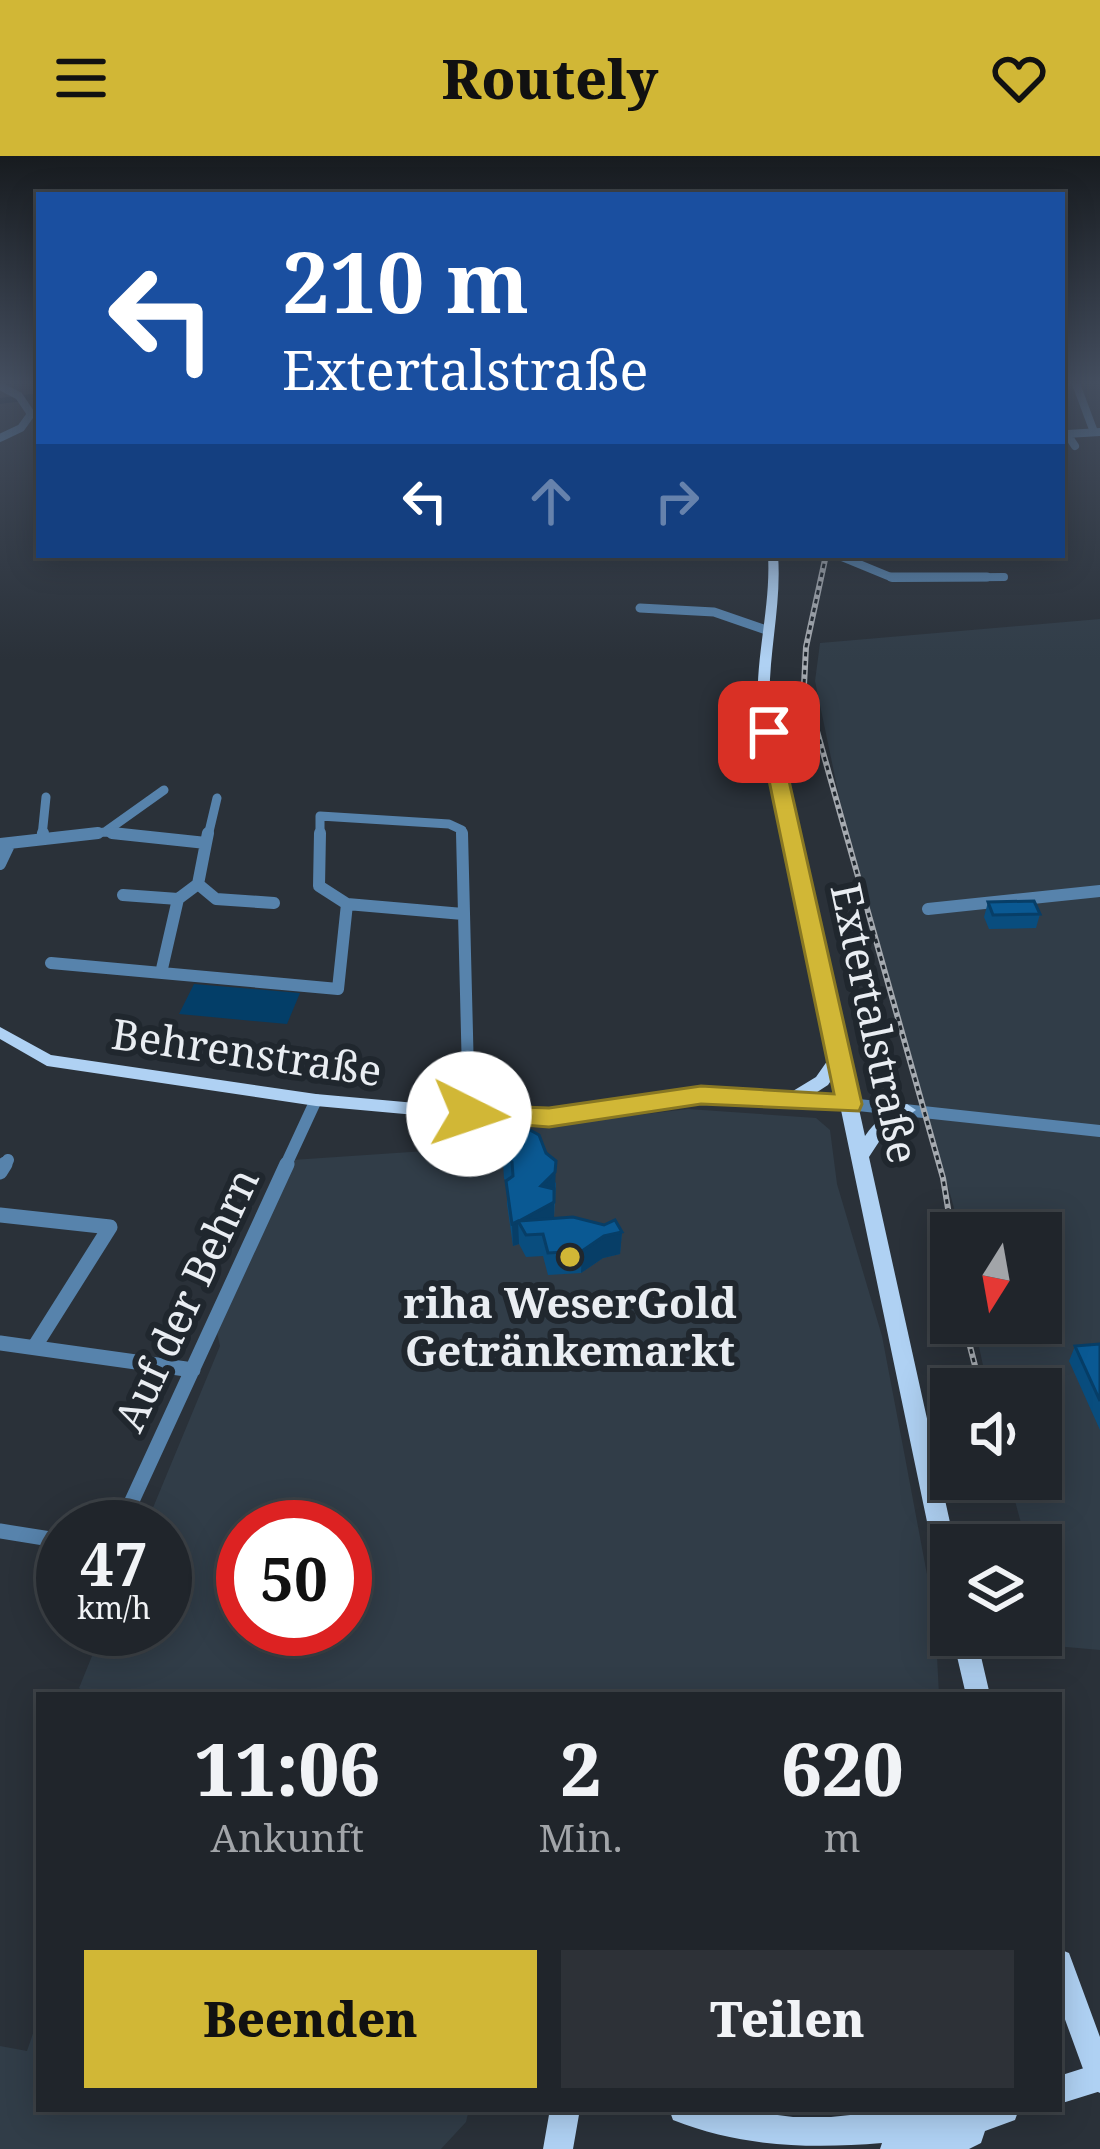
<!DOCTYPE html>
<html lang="de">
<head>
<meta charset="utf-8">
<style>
	body { margin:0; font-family:"Noto Serif",serif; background:#2d3137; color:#f1f3f6; height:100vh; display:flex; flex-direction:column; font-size:45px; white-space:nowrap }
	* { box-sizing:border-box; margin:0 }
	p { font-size:39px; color:#a2a5a9 }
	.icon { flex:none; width:66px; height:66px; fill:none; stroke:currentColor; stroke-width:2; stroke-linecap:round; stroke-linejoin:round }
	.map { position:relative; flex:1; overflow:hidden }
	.panel { position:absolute; left:36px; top:1536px; width:1026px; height:420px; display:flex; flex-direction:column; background:#20252b; border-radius:0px; box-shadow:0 6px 30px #0003,0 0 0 3px #3d4247 }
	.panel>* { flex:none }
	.top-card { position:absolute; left:36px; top:36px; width:1029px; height:366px; border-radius:0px; box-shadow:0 6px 30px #0003,0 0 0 3px #3d4247; background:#1a4fa0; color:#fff; overflow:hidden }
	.needle { width:78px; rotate:191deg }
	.fabs { position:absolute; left:930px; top:1056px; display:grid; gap:24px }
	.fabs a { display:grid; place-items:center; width:132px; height:132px; border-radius:0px; background:#20252b; box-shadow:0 6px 30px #0003,0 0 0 3px #3d4247; font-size:60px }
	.speed { position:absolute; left:36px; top:1344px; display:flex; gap:24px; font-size:60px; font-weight:700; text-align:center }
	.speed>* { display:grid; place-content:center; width:156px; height:156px; border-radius:50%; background:#20252b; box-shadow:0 6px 30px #0003,0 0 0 3px #3d4247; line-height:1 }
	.speed small { font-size:30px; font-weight:400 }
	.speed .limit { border:18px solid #d22; background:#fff; color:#111 }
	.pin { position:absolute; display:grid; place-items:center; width:102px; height:102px; color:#fff; margin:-51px; border-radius:24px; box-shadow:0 6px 18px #0006 }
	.me { position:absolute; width:132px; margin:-66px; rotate:94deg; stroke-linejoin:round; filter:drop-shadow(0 0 9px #0008) }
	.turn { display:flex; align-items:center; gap:42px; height:252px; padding:0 48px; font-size:54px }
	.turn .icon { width:156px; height:156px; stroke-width:2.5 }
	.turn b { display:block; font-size:84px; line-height:102px }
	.lanes { display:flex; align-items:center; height:114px; padding:0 48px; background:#0003; justify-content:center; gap:60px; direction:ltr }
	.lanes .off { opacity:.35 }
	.eta { display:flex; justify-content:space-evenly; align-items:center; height:204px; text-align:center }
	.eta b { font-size:72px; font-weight:800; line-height:84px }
	.primary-button { display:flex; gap:24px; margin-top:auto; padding:24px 48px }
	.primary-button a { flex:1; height:138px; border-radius:0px; background:#d1b736; color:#111; font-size:48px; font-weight:800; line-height:138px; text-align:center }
	.primary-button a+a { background:#2d3137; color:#f1f3f6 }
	header { display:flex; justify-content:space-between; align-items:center; height:156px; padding:0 48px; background:#d1b736; color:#111; font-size:54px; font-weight:800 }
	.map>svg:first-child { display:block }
	.built { fill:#313d48; fill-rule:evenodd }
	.green { fill:#033e68 }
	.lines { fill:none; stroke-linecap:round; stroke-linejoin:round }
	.river { fill:#021528; fill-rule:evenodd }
	.minor-far3 { stroke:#5783ac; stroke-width:8 }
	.minor-far2 { stroke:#5783ac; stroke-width:9 }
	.minor-far1 { stroke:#5783ac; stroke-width:12 }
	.minor { stroke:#5783ac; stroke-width:15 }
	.major { fill:#afd1f3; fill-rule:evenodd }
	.rail-casing { stroke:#a5aab0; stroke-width:6 }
	.rail { stroke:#20272e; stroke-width:3; stroke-dasharray:4.5; stroke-linecap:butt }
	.major-bridge { stroke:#afd1f3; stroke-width:27 }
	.wall { fill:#094d7e }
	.shaded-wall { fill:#073e67 }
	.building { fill:#0a5993; stroke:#073e67; stroke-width:3 }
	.route { fill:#d1b736; stroke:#887723; stroke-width:3 }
	.poi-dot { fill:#d1b736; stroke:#20272e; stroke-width:4.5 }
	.labels { text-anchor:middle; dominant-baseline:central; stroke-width:12; stroke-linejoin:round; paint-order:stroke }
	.street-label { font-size:42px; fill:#e9edf2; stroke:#20272e }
	.poi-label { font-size:42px; font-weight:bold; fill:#e9edf2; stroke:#20272e }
</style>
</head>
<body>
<header><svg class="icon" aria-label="menu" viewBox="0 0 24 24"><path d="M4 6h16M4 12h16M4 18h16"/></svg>Routely<svg class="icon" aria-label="heart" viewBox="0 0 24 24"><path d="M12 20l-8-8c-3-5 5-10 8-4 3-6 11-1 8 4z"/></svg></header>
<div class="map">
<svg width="1100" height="1993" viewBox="0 0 1100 1993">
	<rect width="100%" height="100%" fill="#2a3139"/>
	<!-- built -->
	<path class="built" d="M1100,463V1494L1055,1490L1041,1439V1389H1027L1009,1323H1041V1233H988L974,1167H1041V1077H961L840,645L815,525L820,487Z
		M688,953L816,962L830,974L837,1028L882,1180L904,1296L935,1461L939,1539H88L79,1532L103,1473H165V1371H145L220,1190L216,1172L292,1004L470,992L484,966L588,965ZM243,1371H345V1473H243Z
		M39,1860V1953H469L466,1966L441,1993H0V1890L27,1895Z"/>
	<!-- green -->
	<path class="green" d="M194,828L300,837L287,868L179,858Z"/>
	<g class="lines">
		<!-- river -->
		<path class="river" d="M39,237V243L0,248V242Z"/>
		<!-- minor-far3 -->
		<path class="minor-far3" d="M1075,225L1094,276
			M0,230L19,240L31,258L21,272L0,282
			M1075,290L1067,278L1100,276
			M837,399L893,422L1004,421"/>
		<!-- minor-far2 -->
		<path class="minor-far2" d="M891,421H987
			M640,452L714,456L766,474
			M105,676L140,680
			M42,680L46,641
			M72,680L105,676L164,634
			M208,680L217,642
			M320,680V660L449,668L462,674V680"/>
		<!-- minor-far1 -->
		<path class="minor-far1" d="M112,677L206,687L198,728L178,743L161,817
			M462,677L469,958
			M42,683L43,677
			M206,687L208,677
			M0,688L98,677
			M0,708L10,687
			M198,728L216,743L274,747
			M123,739L178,743
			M347,748L463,758
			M928,753L1100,735
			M51,807L338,833L347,748L319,730L320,677
			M849,948L1100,975
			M3,1011L8,1004
			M285,1011L316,944"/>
		<!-- minor -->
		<path class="minor" d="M0,1016L5,1008
			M0,1059L110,1071L35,1190
			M0,1187L193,1214
			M120,1371L287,1008
			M0,1375L63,1385"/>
		<!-- major -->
		<path class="major" d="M768,399H778C782,451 767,501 770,553L865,980C875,965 889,954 907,948L916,954L886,975L869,1001L955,1389H951V1434L943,1431L939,1423L841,954L701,945L549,968H516L316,950L47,910L0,883V871L51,899L316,938L516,956H549L701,933L788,938L816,921L830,901L758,553C755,501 771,451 768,399ZM834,920L839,941L811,940L828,929Z
			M952,1479H976L990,1539H966Z
			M1059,1793L1069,1797L1100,1881V1937L1090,1932L1059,1847Z
			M550,1953H580L573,1993H543Z
			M669,1953H731L793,1961H831L908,1953H1019L1015,1964L985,1975L981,1987L969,1993H880L882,1987C810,1993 741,1991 673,1964Z"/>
		<!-- rail casing -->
		<g class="rail-casing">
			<path id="rail" d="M826,399L806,491L804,529L943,1022L952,1077
				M964,1167L981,1233"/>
		</g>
		<!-- rail -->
		<use href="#rail" class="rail"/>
		<!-- major-bridge -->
		<path class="major-bridge" d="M1059,1934L1100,1921"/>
	</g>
	<!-- wall -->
	<path class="wall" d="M988,746L1040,758L1036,772L989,773L984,761Z
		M502,988L556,1027L554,1062L622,1076L620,1098L603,1102L581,1117L548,1119L543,1100L526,1101L519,1088L513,1090L507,1048V1025L504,1023Z
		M1100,1188V1274L1069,1205L1075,1190Z"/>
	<!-- shaded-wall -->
	<path class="shaded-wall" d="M556,1005L555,1038L541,1052V1030Z
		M554,1046V1068L519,1065Z
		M518,1065L519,1088L513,1090L512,1068Z
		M622,1076L620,1098L603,1102L581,1117L582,1095L604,1080Z"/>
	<!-- building -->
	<path class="building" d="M1034,745L1040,758L993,759L988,746Z
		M530,974L539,979L546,997L556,1005L555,1016L541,1030L554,1033V1046L519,1065L573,1061L604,1069L615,1064L622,1076L604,1080L582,1095L548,1097L543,1078L526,1079L518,1065L512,1068L506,1025L513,1020L512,1006L503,1001L502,988L523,982V976Z
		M1100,1188V1245L1075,1190Z"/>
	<!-- sky -->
	<linearGradient id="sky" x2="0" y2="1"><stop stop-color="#171b1f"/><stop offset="0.45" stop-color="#444e5f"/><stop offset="1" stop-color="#444e5f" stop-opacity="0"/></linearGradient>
	<rect width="1100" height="504" fill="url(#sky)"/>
	<!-- route -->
	<path class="route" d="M769,570L778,576L862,948L859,955L701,948L549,971L460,964L456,958L460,951L469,949L549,952L701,930L834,938L759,576Z"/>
	<!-- markers -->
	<circle class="poi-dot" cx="570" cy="1101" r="12"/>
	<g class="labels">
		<!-- street labels -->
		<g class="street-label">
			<text transform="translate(876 867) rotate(78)">Extertalstraße</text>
			<text transform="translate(247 895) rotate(8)">Behrenstraße</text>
			<text transform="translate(185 1143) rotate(-65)">Auf der Behrn</text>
		</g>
		<!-- poi labels -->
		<g class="poi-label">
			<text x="570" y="1145">riha WeserGold<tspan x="570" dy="48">Getränkemarkt</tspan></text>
		</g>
	</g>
</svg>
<div class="fabs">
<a><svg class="needle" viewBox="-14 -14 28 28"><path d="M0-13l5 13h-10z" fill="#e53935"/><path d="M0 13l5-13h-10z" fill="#a2a5a9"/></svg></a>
<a><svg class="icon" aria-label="sound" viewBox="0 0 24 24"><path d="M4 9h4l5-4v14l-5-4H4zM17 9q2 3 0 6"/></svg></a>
<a><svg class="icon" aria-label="layers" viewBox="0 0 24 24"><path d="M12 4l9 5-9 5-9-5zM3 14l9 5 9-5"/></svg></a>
</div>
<div class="speed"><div>47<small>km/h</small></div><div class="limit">50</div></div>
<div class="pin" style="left:769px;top:576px;background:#d93025"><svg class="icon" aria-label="arrive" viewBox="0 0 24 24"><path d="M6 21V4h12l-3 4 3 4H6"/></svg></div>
<svg class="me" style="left:469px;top:958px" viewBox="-20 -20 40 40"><circle r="19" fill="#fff"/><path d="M0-13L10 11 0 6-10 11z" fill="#d1b736"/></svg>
<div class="top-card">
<div class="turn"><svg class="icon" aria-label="left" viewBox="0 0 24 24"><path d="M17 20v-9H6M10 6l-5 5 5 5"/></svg><div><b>210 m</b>Extertalstraße</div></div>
<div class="lanes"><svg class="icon" aria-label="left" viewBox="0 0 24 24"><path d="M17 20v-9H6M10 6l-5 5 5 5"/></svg><svg class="icon off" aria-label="ahead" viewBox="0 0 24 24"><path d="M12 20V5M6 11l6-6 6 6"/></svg><svg class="icon off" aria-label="right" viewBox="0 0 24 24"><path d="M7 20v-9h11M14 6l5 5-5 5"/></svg></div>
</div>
<section class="panel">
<div class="eta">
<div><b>11:06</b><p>Ankunft</p></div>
<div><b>2</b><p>Min.</p></div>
<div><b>620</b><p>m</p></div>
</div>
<div class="primary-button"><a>Beenden</a><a>Teilen</a></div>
</section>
</div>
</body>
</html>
